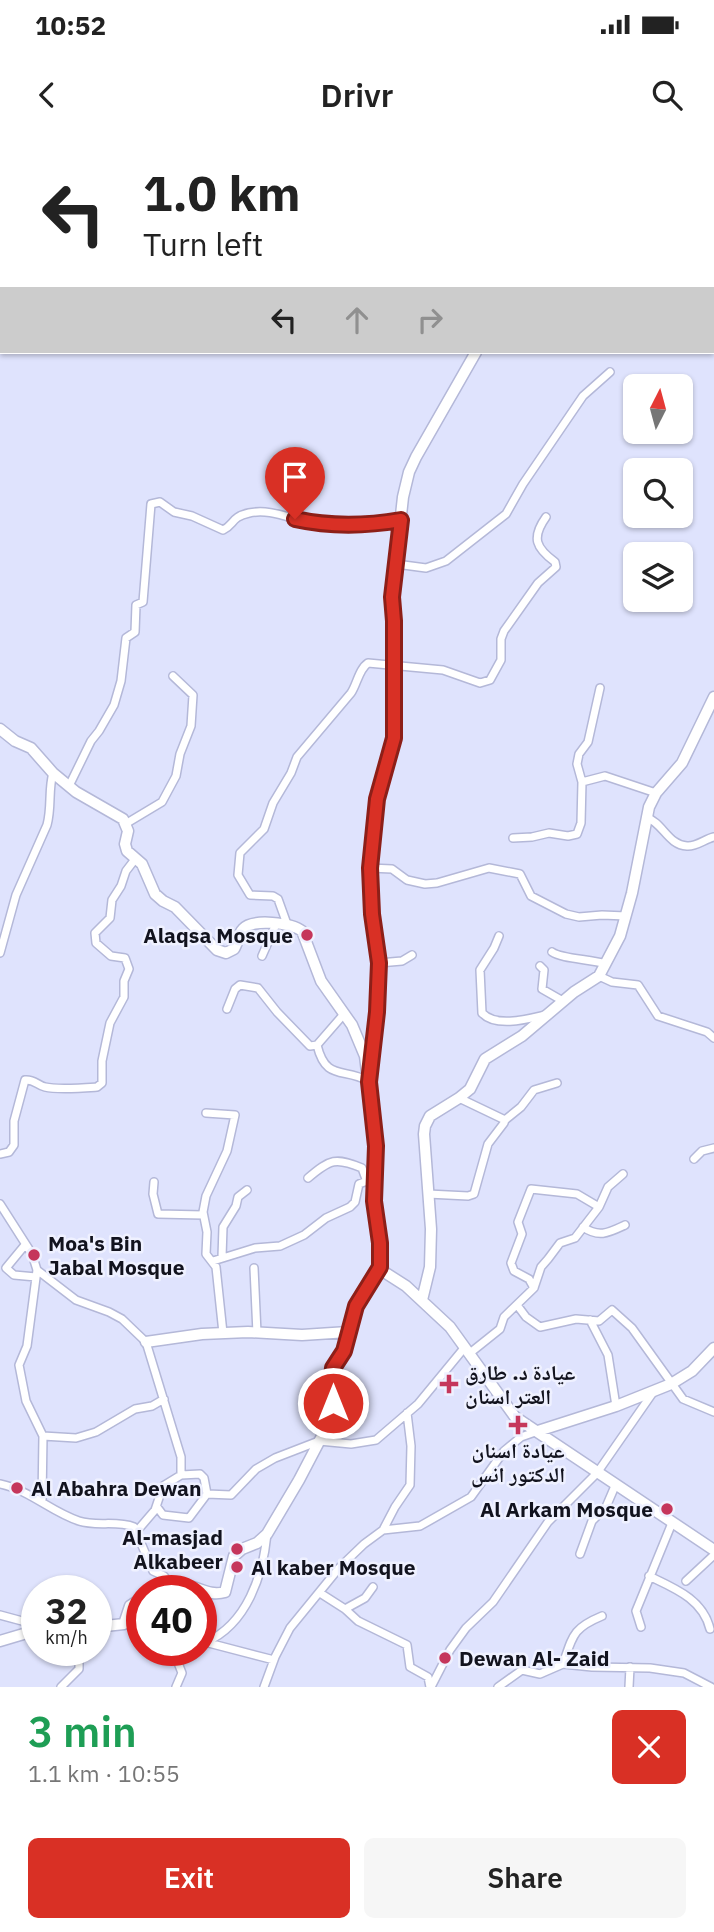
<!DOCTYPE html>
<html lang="en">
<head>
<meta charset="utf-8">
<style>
	body { margin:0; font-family:"IBM Plex Sans","Noto Naskh Arabic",sans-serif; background:#f6f6f6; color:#222; height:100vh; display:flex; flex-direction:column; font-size:26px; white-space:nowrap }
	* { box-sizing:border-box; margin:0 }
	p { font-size:23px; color:#767676 }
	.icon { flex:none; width:38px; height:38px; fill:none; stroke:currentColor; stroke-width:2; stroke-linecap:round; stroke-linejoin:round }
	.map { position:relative; height:1547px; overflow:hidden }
	.side { display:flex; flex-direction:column; background:#fff; flex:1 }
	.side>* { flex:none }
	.hud { position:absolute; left:0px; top:0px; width:714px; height:214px; box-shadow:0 2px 5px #0004; background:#fff; color:#222; overflow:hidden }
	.needle { width:46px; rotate:6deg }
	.buttons { position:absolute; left:623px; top:234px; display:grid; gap:14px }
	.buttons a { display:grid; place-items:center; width:70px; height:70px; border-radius:10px; background:#fff; box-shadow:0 2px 5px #0004; font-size:35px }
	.speed { position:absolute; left:21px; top:1435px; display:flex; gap:14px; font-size:35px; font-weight:700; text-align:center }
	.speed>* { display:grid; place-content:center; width:91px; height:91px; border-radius:50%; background:#fff; box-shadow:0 2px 5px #0004; line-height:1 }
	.speed small { font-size:18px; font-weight:400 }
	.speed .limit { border:10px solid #d22; background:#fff; color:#111 }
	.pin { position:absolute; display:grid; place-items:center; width:60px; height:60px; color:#fff; margin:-72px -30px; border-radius:50% 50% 50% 0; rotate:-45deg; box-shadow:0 0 7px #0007 }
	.pin .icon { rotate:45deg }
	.me { position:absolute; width:77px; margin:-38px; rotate:0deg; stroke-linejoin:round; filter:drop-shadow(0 0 5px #0008) }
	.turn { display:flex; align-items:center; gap:24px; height:147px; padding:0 28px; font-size:32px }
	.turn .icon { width:91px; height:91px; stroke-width:2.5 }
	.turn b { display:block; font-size:49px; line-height:60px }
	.lanes { display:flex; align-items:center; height:66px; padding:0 28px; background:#0003; justify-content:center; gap:35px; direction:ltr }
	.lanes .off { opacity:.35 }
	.round { display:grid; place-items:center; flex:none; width:74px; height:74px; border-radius:10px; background:#f6f6f6 }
	.head { display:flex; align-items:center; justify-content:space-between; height:119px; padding:0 28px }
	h1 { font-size:42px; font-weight:600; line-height:52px; color:#1e9e55 }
	.primary-button { display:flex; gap:14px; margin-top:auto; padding:14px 28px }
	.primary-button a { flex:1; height:80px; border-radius:10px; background:#d93025; color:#fff; font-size:28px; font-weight:600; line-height:80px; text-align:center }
	.primary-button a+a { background:#f6f6f6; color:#222 }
	.status { display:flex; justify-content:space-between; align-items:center; height:49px; padding:0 35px; background:#fff; direction:ltr }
	.status svg { height:19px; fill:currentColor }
	header { display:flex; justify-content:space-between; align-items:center; height:91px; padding:0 28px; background:#fff; font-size:32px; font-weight:600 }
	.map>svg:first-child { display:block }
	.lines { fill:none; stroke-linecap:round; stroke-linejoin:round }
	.street-casing { stroke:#b4b8d8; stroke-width:10 }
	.secondary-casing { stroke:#b4b8d8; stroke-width:13 }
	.street { stroke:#fff; stroke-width:7 }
	.secondary { stroke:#fff; stroke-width:10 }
	.route-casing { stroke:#8d1f18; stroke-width:18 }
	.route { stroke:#d93025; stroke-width:12 }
	.poi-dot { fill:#c5365b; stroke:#eff1ff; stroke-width:2.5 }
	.labels { text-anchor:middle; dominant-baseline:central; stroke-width:5; stroke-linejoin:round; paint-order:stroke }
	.poi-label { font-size:21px; font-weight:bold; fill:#12131e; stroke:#eff1ff; text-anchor:start }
</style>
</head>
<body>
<div class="status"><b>10:52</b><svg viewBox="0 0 49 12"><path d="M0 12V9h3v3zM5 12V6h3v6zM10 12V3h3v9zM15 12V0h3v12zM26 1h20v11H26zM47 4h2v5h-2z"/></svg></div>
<header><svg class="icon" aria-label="back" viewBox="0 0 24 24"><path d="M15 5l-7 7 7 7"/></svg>Drivr<svg class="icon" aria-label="search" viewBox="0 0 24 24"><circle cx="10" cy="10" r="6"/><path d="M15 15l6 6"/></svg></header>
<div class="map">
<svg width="714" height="1547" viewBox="0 0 714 1547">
	<rect width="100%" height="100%" fill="#dfe3fd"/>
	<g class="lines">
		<!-- street casing -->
		<g class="street-casing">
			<path id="street" d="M395,0L396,2
				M396,424L426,428L446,421L506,374L523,344L583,256L610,232
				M582,642L577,624L579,614L588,602L600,548
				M69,646L91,601L99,591L114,565L121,541L126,498L135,492L136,465L143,462L151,364L160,362L174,372L192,376L223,390C234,385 231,377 249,373C271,368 292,380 314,383C343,387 372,385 401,380
				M646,677C663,683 668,705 687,706C696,707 705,699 714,697
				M127,683L162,662L176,636L180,614L191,586L193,555L173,536
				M513,698L532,697L549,693L568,696L577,694L581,683L582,642L605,636L656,653
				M370,728L392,729L407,740L425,744L437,743L489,728L520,734L531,756L566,774L579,777L602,775L626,776
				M287,784L278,759L273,756L250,755L238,735L240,713L264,689L273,663L291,633L297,617L351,553C357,544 359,529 368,523L443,530L480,543L490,540L501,520V499L504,491L538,443L556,427L555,422C536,408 531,398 546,377
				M499,796L494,808L480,830L482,873C496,888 528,879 545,875
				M552,812C562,819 591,819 606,824
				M0,813L16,755L47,685C52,667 48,650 53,633
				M262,816L276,784
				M379,823L402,821L412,815
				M540,826L544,830L542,849L563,861
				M599,836L612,842L638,845L658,876L707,892L714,898
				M227,869L235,849L240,845L258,848L277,872L310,906L317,905L344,874
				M317,905C326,942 344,927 368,941
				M206,973L235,975L227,1011L206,1056L203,1072L207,1092L206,1114L216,1127L223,1193
				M505,980L521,967L534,950L557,943
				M0,1014L9,1012L14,1005V981L25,940C34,939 37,945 45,947C58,950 83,948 97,947L102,943V921L110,883L124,857V841L129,829L125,818L111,816L96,803L95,793L110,778L112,760L121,746L126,731L136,718
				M694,1019L702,1011L714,1008
				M308,1038C330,1019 336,1017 362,1028L366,1039
				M154,1042L153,1054L158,1074L203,1075
				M428,1054L468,1056L474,1054L488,1004L504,983L505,980L459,958
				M0,1064L32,1114L37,1130L27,1206L19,1225L26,1261L43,1296L42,1360
				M599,1067L608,1047L623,1034
				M583,1087C599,1098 608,1093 625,1085
				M25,1105L6,1128L14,1135L36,1137
				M222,1117L223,1087L236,1066L238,1057L247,1050
				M213,1121L255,1108L280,1106L304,1095L326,1078L350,1067L355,1062L359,1044L375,1038
				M254,1128L257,1193
				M37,1130L76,1160L109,1172L122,1179L146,1202L181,1317V1335L163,1346L155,1370L137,1391
				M517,1165L526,1177L540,1187L576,1179L599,1181L612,1170L632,1188L683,1259L714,1272
				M590,1180L608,1215L616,1266
				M470,1213L500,1189L504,1177L534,1148L541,1127L548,1119L560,1103L575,1098L599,1067L577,1054L531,1049L518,1082L522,1094L511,1123L514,1131L529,1139L534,1148
				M43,1296L76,1298L96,1292L135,1269L152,1266L164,1259
				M181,1335L200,1334L204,1338L207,1354L231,1355L256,1329L275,1318L319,1301L351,1304L376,1300L418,1264L465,1207
				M0,1344C30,1350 51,1372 79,1381C97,1387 116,1380 134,1387L153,1431L164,1436L171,1445
				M157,1367L163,1375L189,1378L207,1354
				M383,1390L395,1367L410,1345L411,1306L407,1273
				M580,1414L592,1381L606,1367L615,1346
				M649,1436C674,1448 703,1459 710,1489
				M686,1441L714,1415
				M320,1453L345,1469L358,1481L407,1505L410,1527L428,1537L430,1547
				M345,1469L365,1458L373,1447
				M128,1470L142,1481
				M0,1475L37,1485
				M641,1487L636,1471L672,1383
				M201,1501L274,1520
				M206,1502C247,1484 263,1435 267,1394
				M173,1510L182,1533L176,1547
				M563,1524C573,1495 573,1488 602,1476
				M61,1547L79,1529V1510
				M264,1547L275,1517L290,1488L339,1428L364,1404L383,1390L420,1386L471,1357L504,1311L521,1297L538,1291
				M431,1547L450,1510L466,1488L493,1462L548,1382L597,1333L654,1251
				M498,1547L522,1530L540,1534L563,1524L592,1527L650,1528L684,1533L711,1547
				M629,1547L630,1527"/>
		</g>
		<!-- secondary casing -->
		<g class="secondary-casing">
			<path id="secondary" d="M615,2L616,0
				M0,589L15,601L31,608L53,633L76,652L123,679L128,691L125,704L127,711L142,724L155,754L163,761L175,767L217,810L226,813L234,809C238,803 238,794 243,789C252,778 292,783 302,791L321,841L352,885L365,916L376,1006L374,1061L380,1103L378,1122L381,1130L406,1146L450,1187L515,1277L714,1410
				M371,927L379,840V808L372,774L370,728L377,659L394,598V481L392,457L403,357L409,332L416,317L476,212
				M422,1160L430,1127L431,1089L424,994L425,986L430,976L459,958L470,949L485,919L522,896L574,852L599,836L620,796L632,753L649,667L656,653L682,623L714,557
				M146,1202L202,1194L248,1192L302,1195L348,1192
				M538,1291L616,1266L671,1244L692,1231L714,1208
				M157,1451C190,1433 201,1459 225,1452L234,1416L242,1409L257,1403L267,1394L299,1340L332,1277L333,1266L331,1244L333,1228L344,1211L356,1166L380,1127
				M96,1487L124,1484L130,1466L142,1458
				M0,1501L37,1490"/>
		</g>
		<!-- street -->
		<use href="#street" class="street"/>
		<!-- secondary -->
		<use href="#secondary" class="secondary"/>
	</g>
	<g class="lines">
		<!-- route casing -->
		<g class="route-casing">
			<path id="route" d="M295,379C331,387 366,386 401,380L392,457L394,481V598L377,659L370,728L372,774L379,823L377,872L369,942L376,1006L374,1061L380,1103V1127L356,1166L344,1211L333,1228L331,1244L333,1263"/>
		</g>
		<!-- route -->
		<use href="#route" class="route"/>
	</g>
	<!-- markers -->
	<g class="poi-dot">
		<circle cx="307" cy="795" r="7"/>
		<circle cx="34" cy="1115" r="7"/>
		<path d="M445.5 1233.5h7v7h7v7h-7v7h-7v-7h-7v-7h7z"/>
		<path d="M514.5 1274.5h7v7h7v7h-7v7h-7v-7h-7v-7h7z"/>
		<circle cx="17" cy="1348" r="7"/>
		<circle cx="667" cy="1369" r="7"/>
		<circle cx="237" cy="1409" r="7"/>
		<circle cx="237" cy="1427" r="7"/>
		<circle cx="445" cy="1518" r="7"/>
	</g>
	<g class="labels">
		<!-- poi labels -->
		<g class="poi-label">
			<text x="293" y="795" text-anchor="end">Alaqsa Mosque</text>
			<text x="48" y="1103">Moa's Bin<tspan x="48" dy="24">Jabal Mosque</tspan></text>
			<text x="465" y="1232">عيادة د. طارق<tspan x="465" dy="24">العتر اسنان</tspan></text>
			<text x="518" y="1310" text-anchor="middle">عيادة اسنان<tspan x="518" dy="24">الدكتور انس</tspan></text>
			<text x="31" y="1348">Al Abahra Dewan</text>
			<text x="653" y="1369" text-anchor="end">Al Arkam Mosque</text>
			<text x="223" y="1397" text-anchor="end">Al-masjad<tspan x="223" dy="24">Alkabeer</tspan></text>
			<text x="251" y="1427">Al kaber Mosque</text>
			<text x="459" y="1518">Dewan Al- Zaid</text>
		</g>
	</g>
</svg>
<div class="buttons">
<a><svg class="needle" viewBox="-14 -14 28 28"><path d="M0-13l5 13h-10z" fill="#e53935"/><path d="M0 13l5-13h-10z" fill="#767676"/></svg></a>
<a><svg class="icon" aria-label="search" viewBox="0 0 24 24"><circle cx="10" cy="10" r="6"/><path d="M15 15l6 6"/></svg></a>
<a><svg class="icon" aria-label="layers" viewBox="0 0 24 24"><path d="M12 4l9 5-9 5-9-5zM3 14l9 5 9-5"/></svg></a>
</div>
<div class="speed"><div>32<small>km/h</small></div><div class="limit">40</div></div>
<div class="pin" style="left:295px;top:379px;background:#d93025"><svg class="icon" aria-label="arrive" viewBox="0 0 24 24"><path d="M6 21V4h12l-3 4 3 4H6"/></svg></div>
<svg class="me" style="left:333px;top:1263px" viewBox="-20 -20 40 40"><circle r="17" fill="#d93025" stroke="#fff" stroke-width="3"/><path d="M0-11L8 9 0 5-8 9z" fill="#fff"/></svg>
<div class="hud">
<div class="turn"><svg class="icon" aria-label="left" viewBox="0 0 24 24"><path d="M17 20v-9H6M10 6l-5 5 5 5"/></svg><div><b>1.0 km</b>Turn left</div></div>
<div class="lanes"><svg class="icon" aria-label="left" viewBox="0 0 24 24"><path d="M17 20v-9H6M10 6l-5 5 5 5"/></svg><svg class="icon off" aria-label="ahead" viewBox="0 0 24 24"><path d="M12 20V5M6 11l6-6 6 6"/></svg><svg class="icon off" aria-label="right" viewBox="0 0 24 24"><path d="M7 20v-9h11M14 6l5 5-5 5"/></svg></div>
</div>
</div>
<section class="side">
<div class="head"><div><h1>3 min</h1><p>1.1 km · 10:55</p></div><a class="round" style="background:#d93025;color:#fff"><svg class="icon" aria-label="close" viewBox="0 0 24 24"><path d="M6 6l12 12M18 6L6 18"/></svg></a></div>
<div class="primary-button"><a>Exit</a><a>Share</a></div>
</section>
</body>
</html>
